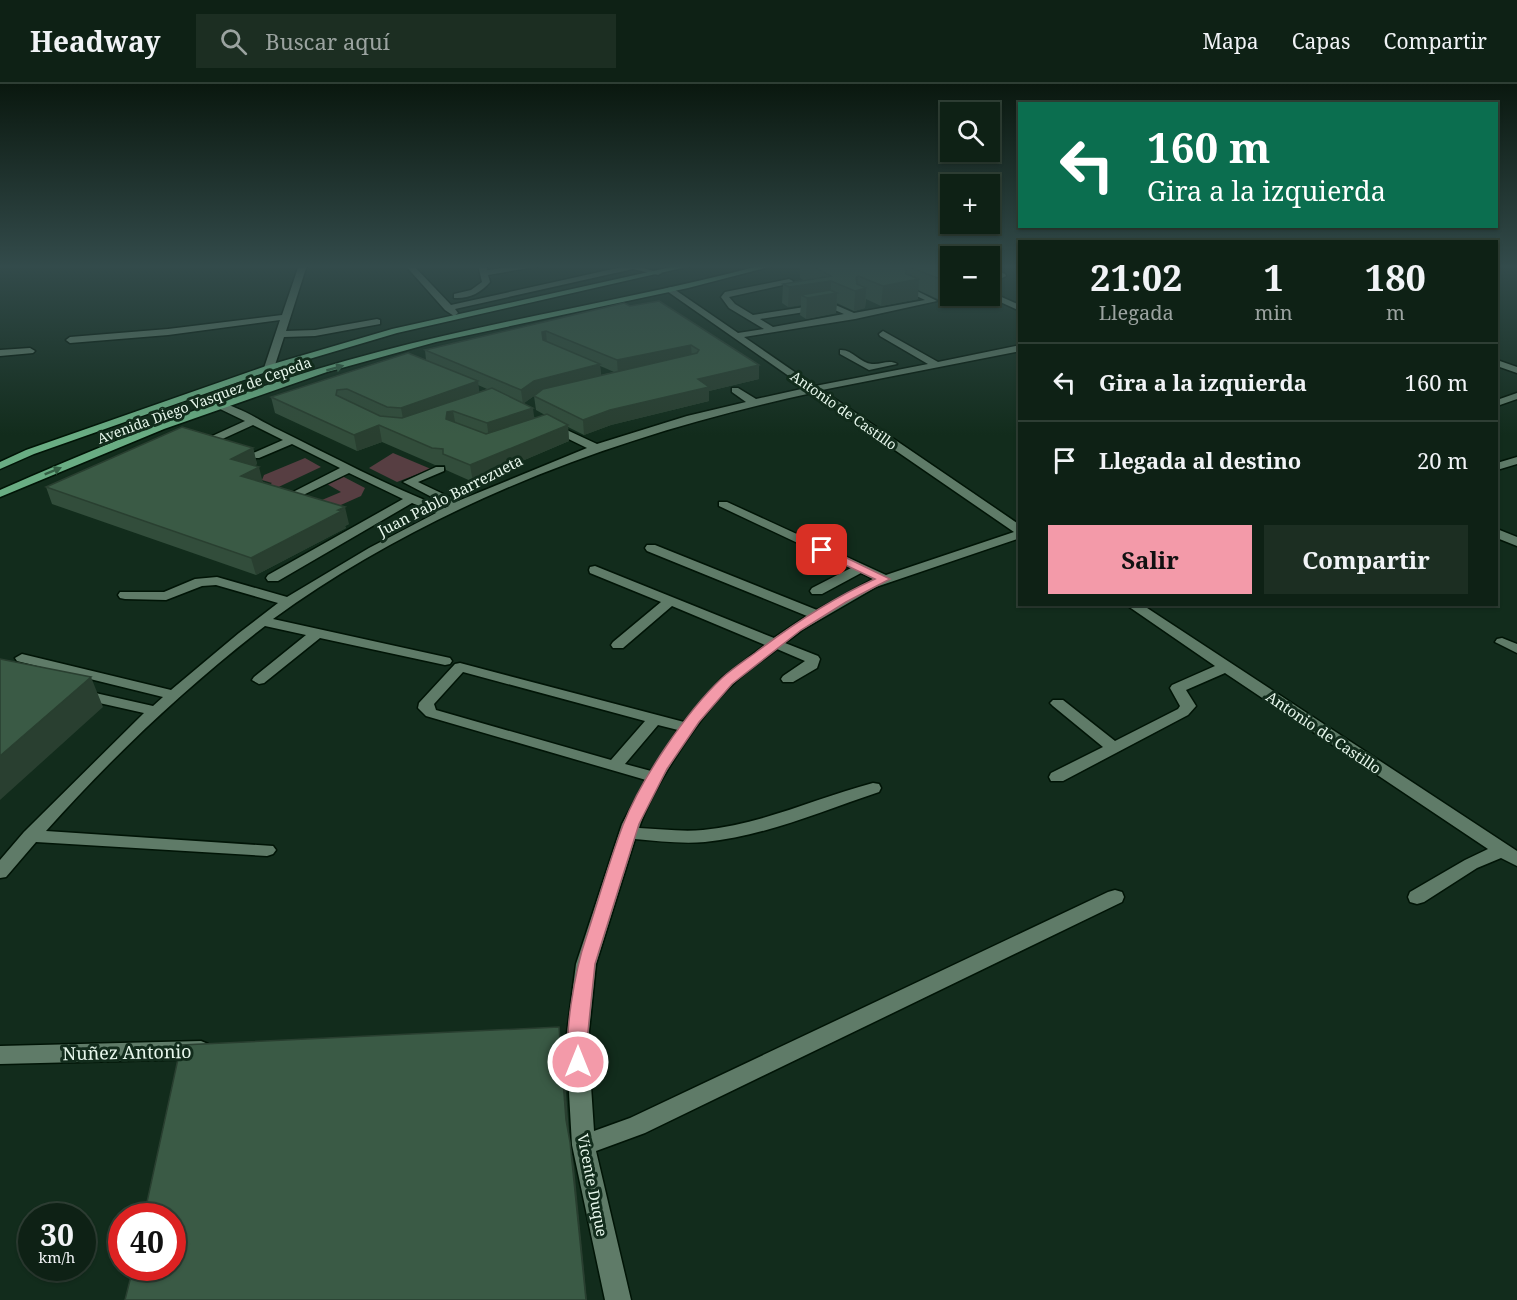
<!DOCTYPE html>
<html lang="es">
<head>
<meta charset="utf-8">
<style>
	body { margin:0; font-family:"Noto Serif",serif; background:#1c2e22; color:#f1f3f6; height:100vh; display:flex; flex-direction:column; font-size:22px; white-space:nowrap }
	* { box-sizing:border-box; margin:0 }
	p { font-size:20px; color:#9ba3a0 }
	.icon { flex:none; width:33px; height:33px; fill:none; stroke:currentColor; stroke-width:2; stroke-linecap:round; stroke-linejoin:round }
	.map { position:relative; flex:1; overflow:hidden }
	.details { position:absolute; left:1018px; top:156px; width:480px; height:366px; display:flex; flex-direction:column; background:#0e2115; border-radius:0px; box-shadow:0 2px 4px #0004,0 0 0 2px #2e3e34 }
	.details>* { flex:none }
	.banner { position:absolute; left:1018px; top:18px; width:480px; height:126px; border-radius:0px; box-shadow:0 2px 4px #0004,0 0 0 2px #2e3e34; background:#0b6e4f; color:#fff; overflow:hidden }
	.tools { position:absolute; left:940px; top:18px; display:grid; gap:12px }
	.tools a { display:grid; place-items:center; width:60px; height:60px; border-radius:0px; background:#0e2115; box-shadow:0 2px 4px #0004,0 0 0 2px #2e3e34; font-size:30px }
	.speed { position:absolute; left:18px; top:1119px; display:flex; gap:12px; font-size:30px; font-weight:700; text-align:center }
	.speed>* { display:grid; place-content:center; width:78px; height:78px; border-radius:50%; background:#0e2115; box-shadow:0 2px 4px #0004,0 0 0 2px #2e3e34; line-height:1 }
	.speed small { font-size:15px; font-weight:400 }
	.speed .limit { border:9px solid #d22; background:#fff; color:#111 }
	.pin { position:absolute; display:grid; place-items:center; width:51px; height:51px; color:#fff; margin:-26px; border-radius:12px; box-shadow:0 3px 9px #0006 }
	.me { position:absolute; width:66px; margin:-33px; rotate:0deg; stroke-linejoin:round; filter:drop-shadow(0 0 4px #0008) }
	.turn { display:flex; align-items:center; gap:21px; height:126px; padding:0 30px; font-size:27px }
	.turn .icon { width:78px; height:78px; stroke-width:2.5 }
	.turn b { display:block; font-size:42px; line-height:51px }
	.eta { display:flex; justify-content:space-evenly; align-items:center; height:102px; text-align:center }
	.eta b { font-size:36px; font-weight:700; line-height:42px }
	.action { display:flex; gap:12px; margin-top:auto; padding:12px 30px }
	.action a { flex:1; height:69px; border-radius:0px; background:#f39aa9; color:#111; font-size:24px; font-weight:700; line-height:69px; text-align:center }
	.action a+a { background:#1c2e22; color:#f1f3f6 }
	ul { padding:0; list-style:none }
	li { display:flex; align-items:center; gap:18px; height:78px; padding:0 30px; border-top:2px solid #2e3e34 }
	li div { flex:1 }
	li b { display:block; font-size:22px }
	li em { font-style:normal }
	header { display:flex; align-items:center; gap:36px; box-sizing:border-box; height:84px; padding:0 30px; background:#0e2115; border-bottom:2px solid #2e3e34 }
	header strong { font-size:28px }
	nav { display:flex; gap:33px; margin-inline-start:auto; font-size:21px }
	.search { width:420px; height:54px; background:#1c2e22; display:flex; align-items:center; gap:15px; box-sizing:border-box; padding:0 21px; border-radius:0px; color:#9ba3a0; font-size:22px }
	.map>svg:first-child { display:block }
	.green { fill:#573e42 }
	.lines { fill:none; stroke-linecap:round; stroke-linejoin:round }
	.minor-casing { stroke:#001406; stroke-width:3 }
	.major-casing { stroke:#001406; stroke-width:3 }
	.minor { fill:#5f7b68; fill-rule:evenodd }
	.major { fill:#69ad83; fill-rule:evenodd }
	.wall { fill:#324d3b; fill-rule:evenodd }
	.shaded-wall { fill:#293f30 }
	.building { fill:#3a5a45; stroke:#293f30; stroke-width:1.5 }
	.oneway { fill:#356045 }
	.route { fill:#f39aa9; stroke:#9e646e; stroke-width:1.5 }
	.labels { text-anchor:middle; dominant-baseline:central; stroke-width:6; stroke-linejoin:round; paint-order:stroke }
	.far-street-label { font-size:14px; fill:#e7f7ec; stroke:#122c1c }
	.street-label { font-size:15px; fill:#e7f7ec; stroke:#122c1c }
	.near-street-label { font-size:18px; fill:#e7f7ec; stroke:#122c1c }
</style>
</head>
<body>
<header>
<strong>Headway</strong>
<div class="search"><svg class="icon" aria-label="search" viewBox="0 0 24 24"><circle cx="10" cy="10" r="6"/><path d="M15 15l6 6"/></svg>Buscar aquí</div>
<nav><a>Mapa</a><a>Capas</a><a>Compartir</a></nav>
</header>
<div class="map">
<svg width="1517" height="1216" viewBox="0 0 1517 1216">
	<rect width="100%" height="100%" fill="#122c1c"/>
	<!-- green -->
	<path class="green" d="M393,369L431,385L397,398L369,384Z
		M305,374L321,383L270,407L264,405L272,399L262,396L264,391Z
		M342,392L365,404L361,412L325,428L310,421L341,408L327,400Z"/>
	<g class="lines">
		<!-- minor casing -->
		<g class="minor-casing">
			<path id="minor" d="M299,181H307L286,247L315,246L377,235L380,236V240L315,252L284,253L274,284L269,287L264,284L280,236L168,251L70,259L66,256L70,253L168,245L282,231Z
				M405,181H413L451,221L631,181L662,189L658,191L633,185L455,225L458,229L454,232L445,226Z
				M478,181H486L487,186L524,181H546L488,191L490,198C481,209 468,215 454,214V210L471,206L482,198Z
				M990,184L1005,190L1006,192L1002,194L990,189Z
				M789,195L793,197L792,199L729,213L735,220L753,231L831,219L854,229L925,216L906,207V203H909L937,217L855,235L744,253L815,302L928,280L880,252L879,250L883,247L938,278L1020,261V267L822,306L1020,441V454L876,503L802,546L785,559L818,572L820,575L817,584L793,598H783L781,595L783,592L805,577L777,565C762,577 746,587 733,600C700,631 653,702 639,744C660,745 682,748 703,746C763,740 816,714 873,699L879,700L881,704L879,708C822,727 765,752 705,758C681,760 658,757 635,755L596,880L588,957L594,1047L630,1034L1108,808L1115,806L1122,808L1124,813L1122,818L645,1049L596,1067L631,1216H605L572,1061L566,957L576,880L622,740L646,696L426,632L418,624L419,619L455,580L460,579L684,638L722,594L765,561L672,522L623,564H613L611,561L613,558L661,518L590,489L589,486L590,483L595,482L774,554L807,532L647,467L645,464L647,461H655L817,526L873,495L861,489L822,510H812L810,507L812,504L851,484L719,422V418H727L886,491L1014,448L812,309C621,350 433,419 273,535L450,574L452,577L450,580L445,581L320,554L264,599L259,600L252,596L254,593L306,551L265,542C186,603 112,673 46,747L273,762L276,766L273,770L267,772L36,758L6,793L0,794V776L24,748L144,629L77,614L74,611L77,608L82,606L153,622L163,613L17,577L15,574L22,570L171,606L239,549L278,519L216,501L202,502L166,516L125,515L120,514L118,511L120,508H164L195,495L217,493L287,513L369,464L436,429L412,419L278,497H268L266,494L268,491L403,415L349,389L301,412H293V408L340,384L292,360L259,374H251V370L283,356L253,341L218,357H210V353L245,337L218,324V320C232,318 264,339 277,345C332,372 387,402 445,424L449,422L403,398L436,383H444V387L418,398L458,417L587,364L548,345V341H556L597,360L687,332L746,318L732,308V304H738L756,315L806,304L664,205L671,203L738,249L764,245L729,224L721,213L725,208ZM830,224L844,230L773,243L760,235ZM463,588L645,637L611,676L436,626L434,620ZM658,641L678,646L651,687L625,680Z
				M990,208L1020,221V227L987,212H990Z
				M30,264L35,267L33,269L0,272V266Z
				M840,266C852,265 860,279 872,280C881,281 889,275 897,280L869,286L840,270Z
				M1497,276L1517,283V289L1497,282Z
				M1517,309V315L1497,322V316Z
				M1517,373V380L1497,386V379Z
				M1497,445L1517,453V462L1497,454Z
				M1125,520H1141L1517,767V782L1501,774L1477,784L1424,818L1417,820L1410,818L1408,813L1410,808L1465,776L1488,765L1225,589L1186,606L1196,622L1188,631L1063,697H1051L1049,693L1051,689L1103,663L1053,622L1050,619L1053,616H1063L1115,657L1178,625L1180,622L1170,604L1172,601L1215,582Z
				M1502,554L1517,560V569L1495,558L1497,555Z
				M201,957L208,960L212,966L208,972L201,975L0,980V962Z"/>
		</g>
		<!-- major casing -->
		<g class="major-casing">
			<path id="major" d="M680,181H695L397,249L272,286L34,370L0,385V378L26,366L266,282L392,245Z
				M762,181H776L688,204L436,258L327,288L164,345L0,413V406C123,352 248,302 378,268C505,234 635,215 762,181Z"/>
		</g>
		<!-- minor -->
		<use href="#minor" class="minor"/>
		<!-- major -->
		<use href="#major" class="major"/>
	</g>
	<!-- wall -->
	<path class="wall" d="M800,181H951L973,212L939,218L938,215L918,206V215L881,222L866,215L865,224L854,227L837,219L836,229L806,235L800,231L801,221L788,223L782,219L783,200L803,196L800,194Z
		M624,219L759,295L709,307V317L611,341L584,351L568,343L569,357L473,398L446,386L445,381H435L382,358L357,367L275,329L271,313L426,276L425,266ZM600,282L605,284L614,288L601,291ZM478,301L487,305L479,308ZM534,312L536,326L545,331L535,334L524,319Z
		M253,364L257,380L254,382L263,398L349,440L345,442L346,444L256,491L52,420L46,403Z"/>
	<!-- shaded-wall -->
	<path class="shaded-wall" d="M907,182L906,198L919,195L918,215L881,222L883,202Z
		M858,192L857,206L866,204L865,224L854,227L856,194Z
		M831,197V210L837,209L836,229L806,235L807,214L801,211V221L788,223L789,203Z
		M951,197V212H973L939,218L941,198Z
		M546,247L547,260L543,262L542,248Z
		M691,261L692,275L618,290L617,276Z
		M600,280L601,293L535,311L523,320L521,306L534,297Z
		M759,281V295L709,307V317L611,341L584,351L583,336L698,295Z
		M478,297L480,313L404,340L401,324Z
		M533,324L535,340L489,356L487,339Z
		M453,327L456,343L446,335L447,328Z
		M379,341L382,358L357,367L354,351Z
		M568,341L569,357L473,398L470,381Z
		M253,364L257,380L236,391L231,375Z
		M259,383L263,399L241,392Z
		M345,423L349,440L345,442L346,444L256,491L251,474Z
		M91,593L103,623L0,716V672Z
		M559,943L563,969L570,1061L566,1036Z
		M570,1058L574,1083L587,1216H586Z"/>
	<!-- building -->
	<path class="building" d="M811,181H951V197L941,198L940,195L907,182L905,184L906,190L919,195L883,202L858,192L856,194L857,200L866,204L855,207L831,197L789,203L783,200L831,192Z
		M830,206L837,209L807,214L801,211Z
		M659,217L759,281L698,295L709,303L610,326L583,336L534,312L543,305L697,269L699,266L691,261L617,276L546,247L542,248L543,256L600,280L534,297L521,306L425,266L624,219L630,222Z
		M408,269L478,297L401,324L387,323L347,305L337,306L336,311L380,332L402,334L492,304L533,324L487,339L453,327L447,328L446,335L486,350L547,330L568,341L470,381L443,370V365L432,364L379,341L354,351L271,313Z
		M182,343L253,364L231,375L259,383L241,392L345,423L338,426L342,427L251,474L46,403Z
		M0,575L91,593L0,672Z
		M559,943L566,1036L570,1058L586,1216H125L133,1184H172V1132H144L181,961Z"/>
	<!-- one-way arrows -->
	<defs><path id="oneway-solid" d="M-6-.8H1V-3.2L6.5 0L1 3.2V.8H-6Z" transform="scale(1.5)"/></defs>
	<g class="oneway">
		<use href="#oneway-solid" transform="translate(335 284) rotate(-16)"/>
		<use href="#oneway-solid" transform="translate(53 387) rotate(-22)"/>
	</g>
	<!-- sky -->
	<linearGradient id="sky" x2="0" y2="1"><stop stop-color="#0a180f"/><stop offset="0.52" stop-color="#334b4b"/><stop offset="1" stop-color="#334b4b" stop-opacity="0"/></linearGradient>
	<rect width="1517" height="351" fill="url(#sky)"/>
	<!-- route -->
	<path class="route" d="M822,462L890,495L846,518L801,546L732,600L699,638L667,685L639,740L595,880L587,957L588,978L585,984L578,986L572,984C560,960 577,880 586,854C598,817 609,778 623,741C641,695 686,628 722,594C732,585 744,577 755,569C793,540 831,515 875,495L818,468V463Z"/>
	<g class="labels">
		<!-- far-street labels -->
		<g class="far-street-label">
			<text transform="translate(204 316) rotate(-20)">Avenida Diego Vasquez de Cepeda</text>
			<text transform="translate(844 326) rotate(35)">Antonio de Castillo</text>
		</g>
		<!-- street labels -->
		<g class="street-label">
			<text transform="translate(450 411) rotate(-27)">Juan Pablo Barrezueta</text>
			<text transform="translate(1324 648) rotate(34)">Antonio de Castillo</text>
			<text transform="translate(593 1101) rotate(79)">Vicente Duque</text>
		</g>
		<!-- near-street labels -->
		<g class="near-street-label">
			<text transform="translate(127 968) rotate(-1)">Nuñez Antonio</text>
		</g>
	</g>
</svg>
<div class="tools">
<a><svg class="icon" aria-label="search" viewBox="0 0 24 24"><circle cx="10" cy="10" r="6"/><path d="M15 15l6 6"/></svg></a>
<a>+</a>
<a>−</a>
</div>
<div class="speed"><div>30<small>km/h</small></div><div class="limit">40</div></div>
<div class="pin" style="left:822px;top:466px;background:#d93025"><svg class="icon" aria-label="arrive" viewBox="0 0 24 24"><path d="M6 21V4h12l-3 4 3 4H6"/></svg></div>
<svg class="me" style="left:578px;top:978px" viewBox="-20 -20 40 40"><circle r="17" fill="#f39aa9" stroke="#fff" stroke-width="3"/><path d="M0-11L8 9 0 5-8 9z" fill="#fff"/></svg>
<div class="banner">
<div class="turn"><svg class="icon" aria-label="left" viewBox="0 0 24 24"><path d="M17 20v-9H6M10 6l-5 5 5 5"/></svg><div><b>160 m</b>Gira a la izquierda</div></div>
</div>
<section class="details">
<div class="eta">
<div><b>21:02</b><p>Llegada</p></div>
<div><b>1</b><p>min</p></div>
<div><b>180</b><p>m</p></div>
</div>
<ul>
<li><svg class="icon" aria-label="left" viewBox="0 0 24 24"><path d="M17 20v-9H6M10 6l-5 5 5 5"/></svg><div><b>Gira a la izquierda</b></div><em>160 m</em></li>
<li><svg class="icon" aria-label="arrive" viewBox="0 0 24 24"><path d="M6 21V4h12l-3 4 3 4H6"/></svg><div><b>Llegada al destino</b></div><em>20 m</em></li>
</ul>
<div class="action"><a>Salir</a><a>Compartir</a></div>
</section>
</div>
</body>
</html>
